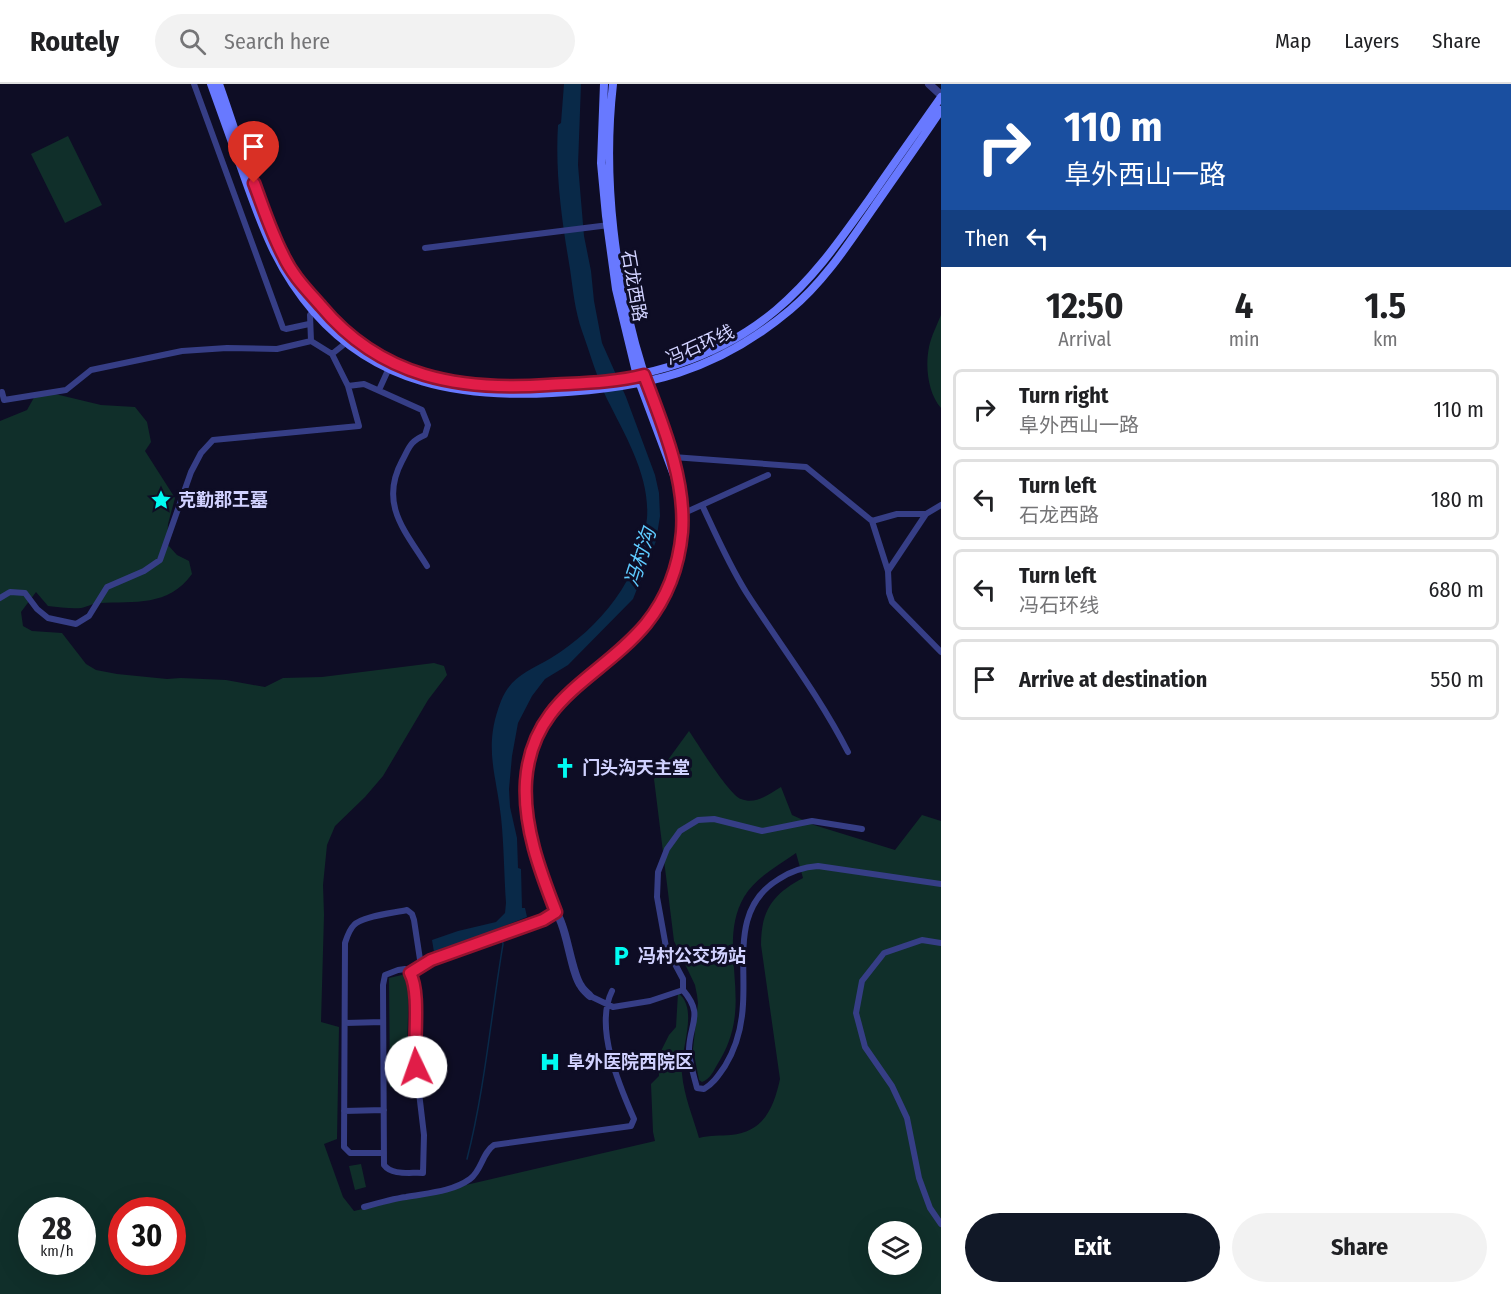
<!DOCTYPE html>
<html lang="en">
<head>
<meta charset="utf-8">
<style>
	body { margin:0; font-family:"Fira Sans Condensed","Noto Sans SC",sans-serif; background:#f2f2f2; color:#202124; height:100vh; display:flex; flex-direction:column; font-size:22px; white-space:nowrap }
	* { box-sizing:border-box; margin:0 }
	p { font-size:20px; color:#757577 }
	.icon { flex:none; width:33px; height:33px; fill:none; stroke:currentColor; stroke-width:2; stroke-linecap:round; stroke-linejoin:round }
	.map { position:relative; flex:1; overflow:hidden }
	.sheet { display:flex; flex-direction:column; background:#fff; width:570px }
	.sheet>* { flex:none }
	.guide { background:#1a4fa0; color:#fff; overflow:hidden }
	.tools { position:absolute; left:868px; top:1137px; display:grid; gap:12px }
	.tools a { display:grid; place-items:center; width:54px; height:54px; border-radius:50%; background:#fff; box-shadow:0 6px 24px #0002; font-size:30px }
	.speed { position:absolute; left:18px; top:1113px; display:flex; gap:12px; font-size:30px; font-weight:700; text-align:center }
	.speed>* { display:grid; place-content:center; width:78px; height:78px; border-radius:50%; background:#fff; box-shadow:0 6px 24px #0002; line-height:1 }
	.speed small { font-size:15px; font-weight:400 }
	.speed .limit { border:9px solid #d22; background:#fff; color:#111 }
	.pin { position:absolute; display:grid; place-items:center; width:51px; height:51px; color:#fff; margin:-62px -26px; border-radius:50% 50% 50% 0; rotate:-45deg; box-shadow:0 0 6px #0007 }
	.pin .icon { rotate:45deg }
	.me { position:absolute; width:66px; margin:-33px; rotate:357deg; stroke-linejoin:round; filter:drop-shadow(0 0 4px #0008) }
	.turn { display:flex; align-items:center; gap:21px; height:126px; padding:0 24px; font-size:27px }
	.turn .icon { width:78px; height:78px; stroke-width:2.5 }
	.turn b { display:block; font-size:42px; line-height:51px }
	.then { display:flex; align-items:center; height:57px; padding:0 24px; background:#0003; gap:12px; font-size:22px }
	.eta { display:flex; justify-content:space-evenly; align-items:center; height:102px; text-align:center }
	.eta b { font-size:36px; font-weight:700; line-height:42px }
	.primary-button { display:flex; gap:12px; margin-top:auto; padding:12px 24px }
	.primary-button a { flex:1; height:69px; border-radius:36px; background:#111827; color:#fff; font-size:24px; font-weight:700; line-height:69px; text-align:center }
	.primary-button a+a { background:#f2f2f2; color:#202124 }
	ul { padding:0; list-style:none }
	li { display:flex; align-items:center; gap:18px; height:81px; margin:0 12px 9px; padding:0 12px; border:3px solid #e0e0e0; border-radius:9px }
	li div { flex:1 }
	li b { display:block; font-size:22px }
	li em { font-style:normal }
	header { display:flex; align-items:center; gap:36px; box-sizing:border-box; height:84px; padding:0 30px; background:#fff; border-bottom:2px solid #e0e0e0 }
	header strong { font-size:28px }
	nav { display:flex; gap:33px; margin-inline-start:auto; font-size:21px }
	.search { width:420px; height:54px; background:#f2f2f2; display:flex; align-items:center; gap:15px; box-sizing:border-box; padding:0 21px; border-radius:33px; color:#757577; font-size:22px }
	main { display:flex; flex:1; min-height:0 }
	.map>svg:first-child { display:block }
	.green { fill:#102f2a; fill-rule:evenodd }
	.water { fill:#092948 }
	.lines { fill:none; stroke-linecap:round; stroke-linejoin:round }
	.stream { stroke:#092948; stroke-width:1.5 }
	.minor { stroke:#363e86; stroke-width:6 }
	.tertiary { stroke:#363e86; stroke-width:8 }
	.secondary { stroke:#6879ff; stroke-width:8 }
	.route-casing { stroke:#92132f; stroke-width:15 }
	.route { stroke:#e11d48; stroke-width:10 }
	.labels { text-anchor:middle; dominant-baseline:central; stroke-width:6; stroke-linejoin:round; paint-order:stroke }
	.street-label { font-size:18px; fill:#d1d2ff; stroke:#0e0d25 }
	.poi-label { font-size:18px; font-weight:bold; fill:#d1d2ff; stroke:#0e0d25; text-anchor:start }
	.water-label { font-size:20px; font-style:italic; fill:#5fcbff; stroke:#0e0d25 }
</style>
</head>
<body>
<header>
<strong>Routely</strong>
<div class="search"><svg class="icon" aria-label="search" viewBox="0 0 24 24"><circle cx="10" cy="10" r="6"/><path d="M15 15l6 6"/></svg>Search here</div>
<nav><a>Map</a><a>Layers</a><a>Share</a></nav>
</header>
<main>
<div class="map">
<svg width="941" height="1210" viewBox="0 0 941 1210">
	<rect width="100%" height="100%" fill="#0e0d25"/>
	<!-- green -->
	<path class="green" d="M68,52L102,121L65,139L31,70Z
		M941,231V324C928,309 925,283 929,263C931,253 937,241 941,231Z
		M51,309L101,321L135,323L147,338L151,358L145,367L175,414L168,440L167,460L177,471L189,477L192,490C168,523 135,517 99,519C93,519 87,523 81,524C71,525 59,523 48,522L36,508L21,528L23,542L32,547L62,549L86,580L96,586L117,590L167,595L181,594L226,596L265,603L283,594L322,593L434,579L444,582L447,591L428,616L383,692L365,713L335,742L327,761L323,801L324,831L321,938L339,943L337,1055L324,1060L343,1113L354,1127L655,1057L653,1048L651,1000L659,992L658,973L669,951L676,943L678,909C700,925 679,967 682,990C684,1012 693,1033 699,1054C710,1051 720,1052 731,1051C764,1048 774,1023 780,995L761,861C761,826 773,810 803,794L796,769C778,782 756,793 744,813C723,849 739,892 735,930C733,950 727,965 717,981C713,988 710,995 702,998L699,996L693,965L698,919L697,911L695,901L674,857L654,695L689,647C698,660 729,711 741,715C756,721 769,710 781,703L792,731L814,741L895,766L922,731L941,737V1210H0V337L27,326L36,310ZM32,1126H82V1178H32ZM122,1126H172V1178H122ZM879,1148H912V1180H879Z
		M406,890L409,899L407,968L413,1004L390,1003L389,894Z
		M361,1080L366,1103L355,1106L349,1082Z"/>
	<!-- water -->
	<path class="water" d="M564,0H581L578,81L584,152L591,187L594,217L602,259L626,313L655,391L659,409L660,432L656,457L633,515L568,581L545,595L532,612L518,639L512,672L509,705L510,723L517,754L518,784L521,785L522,824H525L527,833L499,844V847L434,868L432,856L458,847L496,838L505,829L506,819C504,790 504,761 501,733C496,688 483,663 501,617C511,592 529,587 551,574C600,544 641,494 647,434C650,392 625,351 607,315C597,294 590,269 582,247C575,227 573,206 570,185C562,137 555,90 558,41L561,39Z"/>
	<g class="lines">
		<!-- stream -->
		<path class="stream" d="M467,1075C485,1004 491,931 503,860L502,854"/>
		<!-- minor -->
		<path class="minor" d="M194,0L283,244L286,245L309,240
			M425,164L609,141
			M311,257L332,270L348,302L364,300L422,326L428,341L425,351C410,357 409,364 402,377C379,420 405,447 427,482
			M332,270L347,258
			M379,306L389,284
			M2,308L4,316L66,306L91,286L182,267L227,264L277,265L311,257L310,231L315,225
			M673,373L806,383L872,437
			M702,421C716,451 729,481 746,508C780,561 819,611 848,668
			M682,430L768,391
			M926,430H897L872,437L888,487L889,509L892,518L941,568
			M888,487L926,430L941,421
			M0,514L10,508L25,509L37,525L48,534L76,540L89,532L107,503L144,487L160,476L191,388L201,369L213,356L359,342L348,302
			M941,859L922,856L884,869L862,897L856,929L865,963L892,1002L907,1034L919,1094L930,1124L941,1140
			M405,885L414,896V966L424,1051L423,1089C411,1088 392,1092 384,1081L383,901L385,891L398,886Z
			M410,889L431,876L543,836L556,828
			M683,906V895L666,863L657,813L658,788L667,765L680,747L698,736L714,735L762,747L812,737L862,745
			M590,912L613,923L650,917L683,906C704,931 690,938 689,965C689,978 694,992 697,1004L704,1005C714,999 718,992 725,982C736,964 742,941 743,920C746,875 732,823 779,795C791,787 804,783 818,782L941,800
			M345,939L383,938
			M344,1027L384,1026
			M384,1069H350L344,1063L345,859C347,853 349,846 354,841C362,832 394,829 407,826L412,830L414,836L421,882
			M364,1123C378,1119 392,1115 406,1113C427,1109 452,1108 470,1095C482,1086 482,1069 494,1061L631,1042L634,1035C619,1001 594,943 612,907"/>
		<!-- tertiary -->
		<path class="tertiary" d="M929,0L941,11
			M590,912C587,909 583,906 581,902C573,892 568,856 562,841C560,834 556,828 553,821C526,760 511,683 553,626C568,605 590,590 610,574C669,526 689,478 678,402"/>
		<!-- secondary -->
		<path class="secondary" d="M211,0C222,31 233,61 244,92C262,143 278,187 314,228C377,300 461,314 552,309C646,304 716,288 790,226C824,198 849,159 874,123C896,91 919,59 941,26
			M219,0C239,56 256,118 283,172C292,191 305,205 319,221C324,226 327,232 332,236C401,304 479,306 569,300C647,294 716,276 776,226C814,194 840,156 868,117C892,82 917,47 941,13
			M604,0L601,79L606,132L616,205L637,292L678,402
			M613,0C602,96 615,198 644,290C653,321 668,349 674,381"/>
	</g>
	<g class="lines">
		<!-- route casing -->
		<g class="route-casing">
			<path id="route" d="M254,99C263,123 271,148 283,171C292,191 307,206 321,222C381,294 460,307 548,301C580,299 613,299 644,291C662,339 686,395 682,448C679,481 667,514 646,540C600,595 532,613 526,697C523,742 540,787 556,828L543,836L431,876L410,889C421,910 413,957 416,983"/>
		</g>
		<!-- route -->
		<use href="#route" class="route"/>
	</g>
	<!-- icons -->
	<defs>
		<g id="sight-bare" transform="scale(1.62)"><path d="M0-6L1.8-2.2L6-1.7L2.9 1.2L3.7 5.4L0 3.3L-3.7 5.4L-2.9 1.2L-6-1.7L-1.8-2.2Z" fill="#00fcf2" stroke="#0e0d25" stroke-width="2.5" paint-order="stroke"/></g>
		<g id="church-bare" transform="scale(1.62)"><path d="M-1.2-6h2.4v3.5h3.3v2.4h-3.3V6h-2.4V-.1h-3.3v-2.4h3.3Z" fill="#00fcf2" stroke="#0e0d25" stroke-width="2.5" paint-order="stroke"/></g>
		<g id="parking-bare" transform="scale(1.62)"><path d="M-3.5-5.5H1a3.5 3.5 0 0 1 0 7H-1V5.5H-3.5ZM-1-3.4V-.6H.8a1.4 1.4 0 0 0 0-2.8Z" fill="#00fcf2" stroke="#0e0d25" stroke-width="2.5" paint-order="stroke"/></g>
		<g id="hospital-bare" transform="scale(1.62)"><path d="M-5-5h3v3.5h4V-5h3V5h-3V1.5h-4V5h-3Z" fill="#00fcf2" stroke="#0e0d25" stroke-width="2.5" paint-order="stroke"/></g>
	</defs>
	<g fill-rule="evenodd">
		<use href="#sight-bare" x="161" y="416"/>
		<use href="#church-bare" x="565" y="684"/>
		<use href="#parking-bare" x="621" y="872"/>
		<use href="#hospital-bare" x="550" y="978"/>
	</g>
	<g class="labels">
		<!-- street labels -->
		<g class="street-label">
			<text transform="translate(634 202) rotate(80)">石龙西路</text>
			<text transform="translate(700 261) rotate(-24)">冯石环线</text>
		</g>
		<!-- poi labels -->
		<g class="poi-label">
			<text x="178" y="416">克勤郡王墓</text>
			<text x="582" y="684">门头沟天主堂</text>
			<text x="638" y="872">冯村公交场站</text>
			<text x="567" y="978">阜外医院西院区</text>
		</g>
		<!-- water labels -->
		<g class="water-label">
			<text transform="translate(640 473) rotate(-72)">冯村沟</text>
		</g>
	</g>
</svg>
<div class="tools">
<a><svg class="icon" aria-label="layers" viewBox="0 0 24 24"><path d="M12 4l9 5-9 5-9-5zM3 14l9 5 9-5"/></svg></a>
</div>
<div class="speed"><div>28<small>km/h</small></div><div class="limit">30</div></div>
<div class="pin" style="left:254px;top:99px;background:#d93025"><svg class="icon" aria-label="arrive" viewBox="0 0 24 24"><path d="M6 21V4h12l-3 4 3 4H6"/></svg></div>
<svg class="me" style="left:416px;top:983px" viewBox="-20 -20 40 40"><circle r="19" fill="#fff"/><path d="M0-13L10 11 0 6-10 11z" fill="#e11d48"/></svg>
</div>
<section class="sheet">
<div class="guide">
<div class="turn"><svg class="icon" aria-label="right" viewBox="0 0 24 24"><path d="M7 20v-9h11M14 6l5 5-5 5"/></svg><div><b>110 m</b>阜外西山一路</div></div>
<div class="then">Then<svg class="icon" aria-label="left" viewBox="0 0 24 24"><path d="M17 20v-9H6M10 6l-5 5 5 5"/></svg></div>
</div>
<div class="eta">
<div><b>12:50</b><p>Arrival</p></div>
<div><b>4</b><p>min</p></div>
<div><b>1.5</b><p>km</p></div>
</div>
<ul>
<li><svg class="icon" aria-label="right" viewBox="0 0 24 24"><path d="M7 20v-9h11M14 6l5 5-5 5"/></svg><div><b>Turn right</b><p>阜外西山一路</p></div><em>110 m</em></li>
<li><svg class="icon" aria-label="left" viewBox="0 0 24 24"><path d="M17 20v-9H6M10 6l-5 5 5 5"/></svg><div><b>Turn left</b><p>石龙西路</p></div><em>180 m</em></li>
<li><svg class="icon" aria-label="left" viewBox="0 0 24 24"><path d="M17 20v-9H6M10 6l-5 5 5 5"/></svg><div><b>Turn left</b><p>冯石环线</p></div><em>680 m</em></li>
<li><svg class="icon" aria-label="arrive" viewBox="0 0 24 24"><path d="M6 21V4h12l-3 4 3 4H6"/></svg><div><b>Arrive at destination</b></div><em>550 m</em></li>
</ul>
<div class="primary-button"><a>Exit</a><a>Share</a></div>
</section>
</main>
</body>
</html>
